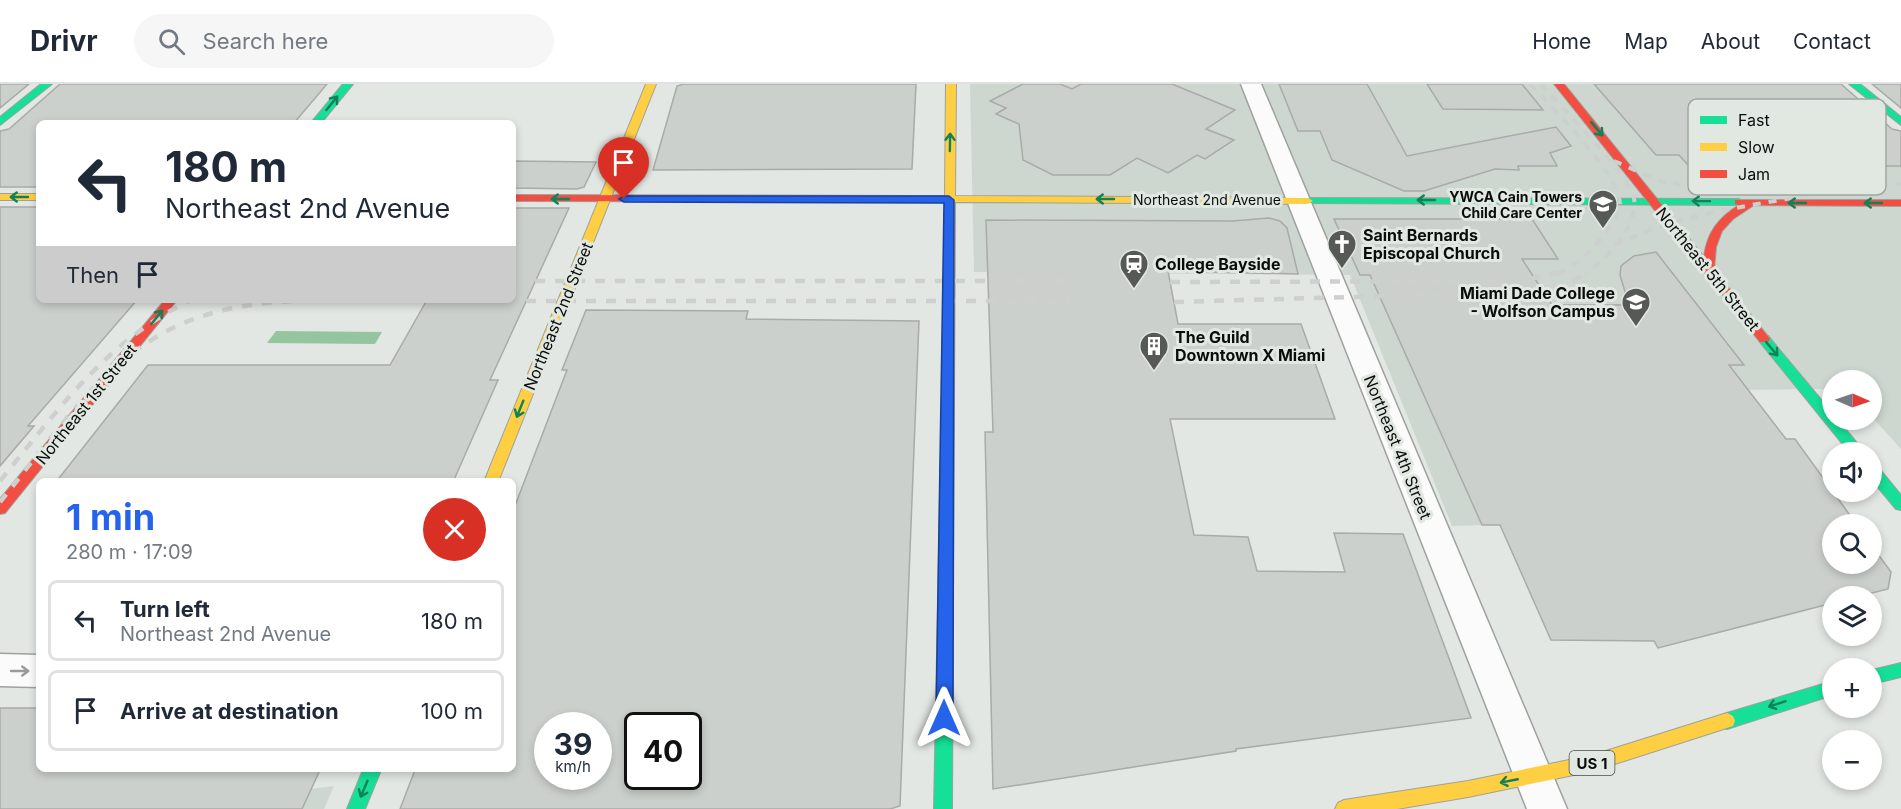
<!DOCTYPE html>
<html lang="en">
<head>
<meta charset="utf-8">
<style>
	body { margin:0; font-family:Inter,sans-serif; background:#f6f6f7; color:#1f2937; height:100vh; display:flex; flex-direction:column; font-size:22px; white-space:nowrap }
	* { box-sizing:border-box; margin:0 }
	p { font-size:20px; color:#747a83 }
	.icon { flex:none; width:33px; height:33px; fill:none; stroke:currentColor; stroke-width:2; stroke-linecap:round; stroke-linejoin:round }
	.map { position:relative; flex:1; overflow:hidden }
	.side { position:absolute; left:36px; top:394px; width:480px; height:294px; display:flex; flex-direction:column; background:#fff; border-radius:9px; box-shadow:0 3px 9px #0003 }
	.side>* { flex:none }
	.guide { position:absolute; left:36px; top:36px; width:480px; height:183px; border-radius:9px; box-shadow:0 3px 9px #0003; background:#fff; color:#1f2937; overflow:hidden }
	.needle { width:39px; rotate:92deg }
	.controls { position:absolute; left:1822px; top:286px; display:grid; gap:12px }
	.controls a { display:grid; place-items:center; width:60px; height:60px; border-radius:50%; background:#fff; box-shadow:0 3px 9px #0003; font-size:30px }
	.speed { position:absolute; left:534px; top:628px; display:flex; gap:12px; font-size:30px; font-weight:700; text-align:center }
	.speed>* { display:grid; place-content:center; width:78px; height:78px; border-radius:50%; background:#fff; box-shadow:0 3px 9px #0003; line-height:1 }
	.speed small { font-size:15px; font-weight:400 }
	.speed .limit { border:3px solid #111; border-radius:9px; background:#fff; color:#111 }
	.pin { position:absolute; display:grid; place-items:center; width:51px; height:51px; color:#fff; margin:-62px -26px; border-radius:50% 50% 50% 0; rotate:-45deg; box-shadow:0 0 6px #0007 }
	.pin .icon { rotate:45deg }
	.me { position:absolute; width:66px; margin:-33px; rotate:0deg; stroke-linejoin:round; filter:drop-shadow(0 0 4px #0008) }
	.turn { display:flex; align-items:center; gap:21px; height:126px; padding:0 30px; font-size:27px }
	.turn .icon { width:78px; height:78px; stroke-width:2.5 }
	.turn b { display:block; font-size:42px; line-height:51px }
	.then { display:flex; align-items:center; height:57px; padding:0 30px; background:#0003; gap:12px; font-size:22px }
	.round { display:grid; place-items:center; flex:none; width:63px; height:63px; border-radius:32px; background:#f6f6f7 }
	.overview { display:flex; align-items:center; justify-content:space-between; height:102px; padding:0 30px }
	h1 { font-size:36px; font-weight:700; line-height:45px; color:#2563eb }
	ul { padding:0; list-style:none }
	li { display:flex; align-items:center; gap:18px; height:81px; margin:0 12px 9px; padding:0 18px; border:3px solid #e0e1e3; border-radius:9px }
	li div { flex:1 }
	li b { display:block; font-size:22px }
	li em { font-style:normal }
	header { display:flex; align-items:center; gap:36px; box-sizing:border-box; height:84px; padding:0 30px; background:#fff; border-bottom:2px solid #e0e1e3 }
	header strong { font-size:28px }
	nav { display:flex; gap:33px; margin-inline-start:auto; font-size:21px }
	.search { width:420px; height:54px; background:#f6f6f7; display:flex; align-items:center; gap:15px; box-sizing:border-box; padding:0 21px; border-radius:33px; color:#747a83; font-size:22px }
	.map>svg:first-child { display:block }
	.built { fill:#ced7cf }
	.water { fill:#94c59f }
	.building { fill:#ccd0cd; stroke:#a8aba8; stroke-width:1.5; fill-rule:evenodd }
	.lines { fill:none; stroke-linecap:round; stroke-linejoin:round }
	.street-casing { stroke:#9ea19e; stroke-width:3 }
	.fast-casing { stroke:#9ea19e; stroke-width:2 }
	.slow-casing { stroke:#9ea19e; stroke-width:2 }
	.jam-casing { stroke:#9ea19e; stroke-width:2 }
	.street { fill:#fbfbfb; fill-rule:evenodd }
	.fast { fill:#16e098; fill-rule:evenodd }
	.slow { fill:#ffcf43; fill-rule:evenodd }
	.jam { fill:#f24e42; fill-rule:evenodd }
	.rail-far1 { stroke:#cecfcf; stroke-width:4; stroke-dasharray:8 8; stroke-linecap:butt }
	.rail { stroke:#cecfcf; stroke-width:4.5; stroke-dasharray:10 10; stroke-linecap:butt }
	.oneway { stroke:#118158 }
	.oneway2 { stroke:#9b9b9b }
	.route { fill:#2563eb; stroke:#184099; stroke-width:1.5 }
	.labels { text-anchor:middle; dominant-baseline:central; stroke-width:6; stroke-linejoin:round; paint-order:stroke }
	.far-poi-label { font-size:14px; font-weight:bold; fill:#0a0c0a; stroke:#e1e8e2; text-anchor:end }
	.far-street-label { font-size:14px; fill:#0a0c0a; stroke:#e1e8e2 }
	.shield { fill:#e1e8e2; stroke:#4a4e4b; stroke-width:1.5 }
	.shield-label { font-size:15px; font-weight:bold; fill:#0a0c0a }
	.poi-label { font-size:16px; font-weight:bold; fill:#0a0c0a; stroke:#e1e8e2; text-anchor:start }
	.street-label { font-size:16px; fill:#0a0c0a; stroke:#e1e8e2 }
	.key { fill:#e1e8e2; stroke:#a0a6a1; stroke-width:1.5 }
	.key-label { font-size:16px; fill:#0a0c0a }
</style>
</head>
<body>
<header>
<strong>Drivr</strong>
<div class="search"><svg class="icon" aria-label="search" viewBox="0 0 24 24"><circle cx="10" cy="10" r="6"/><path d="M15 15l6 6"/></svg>Search here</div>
<nav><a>Home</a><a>Map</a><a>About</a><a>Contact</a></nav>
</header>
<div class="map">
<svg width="1901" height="725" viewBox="0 0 1901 725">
	<rect width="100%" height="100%" fill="#e2e7e3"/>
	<!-- built -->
	<path class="built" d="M970,0H1834L1901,56V365L1872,333V297H1833V305L1737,306L1482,441L1452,442L1350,191L974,188Z
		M334,702L324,725H152Z"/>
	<!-- water -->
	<path class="water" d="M276,247L382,248L375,260L267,259Z"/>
	<!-- building -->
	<path class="building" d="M0,0H29L0,24Z
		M60,0H327L294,39H39V103H0V47L9,45Z
		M684,0H916L912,85L653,86L677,2Z
		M1023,0H1060L1072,5L1081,0H1172L1235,26L1206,45L1234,56L1205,75L1197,71L1168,89L1137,74L1110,91H1053L1023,76L1019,40L996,30L1006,24L990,17Z
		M1279,0H1367L1407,72L1556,43L1571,62L1550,69L1557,82H1518L1519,86L1495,85L1424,107H1404L1332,76L1320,47H1298Z
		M1427,0H1522L1543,26L1443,25Z
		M1594,0H1841L1892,45L1901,47V82H1860L1872,93H1786L1784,91H1755L1746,81H1688L1679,71H1656Z
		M1872,0H1901V24Z
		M513,77L596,78L584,103L577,105L513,104Z
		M0,123H39V216H137L28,342H34L0,382Z
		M513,124H569L490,296H498L453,398H56L148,281H390L427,216H513Z
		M1269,134L1280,137L1287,144L1298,190L1168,187L1178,240H1301L1335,335H1170L1194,451L1248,453L1257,487L1345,488L1334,449L1403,450L1471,634L1236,665V667L993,705L985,348H993L986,136L1233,137Z
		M1334,135H1532L1558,175H1522L1552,221H1629L1620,191L1621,182L1634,172L1656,168L1744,281H1729L1786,355H1795L1857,441H1833V480H1872V462L1891,488L1888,505L1856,513H1833V519L1658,564L1654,557L1551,556L1500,441H1482L1370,191H1360Z
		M586,226L748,227L746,235L919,237L900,722L890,725H400L415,686H513V427L567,286H562ZM548,642H598V693H548ZM638,642H688V693H638Z
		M0,624H39V686H320L302,725H0Z"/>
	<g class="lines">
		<!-- street casing -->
		<g class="street-casing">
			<path id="street" d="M1241,0H1261L1567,725H1527Z
				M0,570L39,571V603L0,602Z"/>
		</g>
		<!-- fast casing -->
		<g class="fast-casing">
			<path id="fast" d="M41,0H52L0,41V33Z
				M343,0H353L321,39H311Z
				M1849,0H1860L1901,33V41Z
				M1308,114L1739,115L1744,118L1739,121L1304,119L1303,117Z
				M1764,251L1768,252L1833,330V336H1838L1865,369H1850L1760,258L1758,255L1760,252Z
				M948,309L954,313L952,725H934L942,313Z
				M1872,381L1877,382L1901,411V426L1896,425L1872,396Z
				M1901,579V593L1872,600V586Z
				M1833,597V611L1727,645L1721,642L1719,637L1721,632L1727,629Z
				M363,686H381L365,725H347Z"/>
		</g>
		<!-- slow casing -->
		<g class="slow-casing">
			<path id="slow" d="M646,0H656L498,398H484Z
				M946,0H956L955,112L1308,114L1313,117L1308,120L955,118L954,313L953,316H943L942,313L945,118H921L916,115L921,112H945Z
				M0,110H39V116H0Z
				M1727,629L1733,632L1735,637L1733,642L1593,687L1468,713L1397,725H1335L1338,719L1344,716L1468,697L1593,671Z"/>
		</g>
		<!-- jam casing -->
		<g class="jam-casing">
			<path id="jam" d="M1554,0H1564L1704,173C1707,149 1718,134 1739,121L1735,120V116H1901V122L1754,121L1733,135L1722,147L1716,163L1714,186L1770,255L1768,258H1760Z
				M513,111L921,112L926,115L921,118L513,117Z
				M165,216H177L5,429L0,430V415Z"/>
		</g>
		<!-- street -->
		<use href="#street" class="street"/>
		<!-- fast -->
		<use href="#fast" class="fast"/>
		<!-- slow -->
		<use href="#slow" class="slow"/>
		<!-- jam -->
		<use href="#jam" class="jam"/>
		<!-- rail-far1 -->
		<path class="rail-far1" d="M1530,0C1552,24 1619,89 1620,120C1620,132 1610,143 1603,152C1590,168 1577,182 1558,190
			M1541,0C1560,22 1629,90 1634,114C1638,143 1607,174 1586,190
			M1614,77L1660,97L1707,105L1901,100
			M1615,161C1677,131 1750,121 1818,110"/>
		<!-- rail -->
		<path class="rail" d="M535,197H1068
			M1170,198L1520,197L1562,188
			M426,217H436
			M526,217H1071
			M1174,218L1529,208L1566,201L1588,188
			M0,397C58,326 106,257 191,216
			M0,418C56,349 115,257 206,231C245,219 283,217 323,216"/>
	</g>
	<!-- one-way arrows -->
	<defs><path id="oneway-shaft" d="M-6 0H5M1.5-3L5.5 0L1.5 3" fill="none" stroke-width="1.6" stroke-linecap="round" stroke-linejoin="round" transform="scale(1.5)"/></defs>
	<g class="oneway">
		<use href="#oneway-shaft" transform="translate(332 19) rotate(-51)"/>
		<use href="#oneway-shaft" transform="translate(1597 45) rotate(50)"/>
		<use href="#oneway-shaft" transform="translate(950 58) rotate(-89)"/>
		<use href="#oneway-shaft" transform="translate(19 113) rotate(-180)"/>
		<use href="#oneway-shaft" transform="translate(560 115) rotate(-180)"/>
		<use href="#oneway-shaft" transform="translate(1105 115) rotate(180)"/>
		<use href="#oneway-shaft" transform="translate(1426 116) rotate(-180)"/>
		<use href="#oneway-shaft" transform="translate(1701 117) rotate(-179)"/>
		<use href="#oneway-shaft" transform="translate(1797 119) rotate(-180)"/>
		<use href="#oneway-shaft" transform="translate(1873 119) rotate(180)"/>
		<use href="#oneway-shaft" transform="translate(157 233) rotate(-51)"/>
		<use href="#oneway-shaft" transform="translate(1772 265) rotate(50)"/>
		<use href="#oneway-shaft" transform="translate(520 325) rotate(112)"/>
		<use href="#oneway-shaft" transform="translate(1777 620) rotate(162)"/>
		<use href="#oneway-shaft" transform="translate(1509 697) rotate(169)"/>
		<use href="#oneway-shaft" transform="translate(364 705) rotate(113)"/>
	</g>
	<use class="oneway2" href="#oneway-shaft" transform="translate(20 587)"/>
	<!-- route -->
	<path class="route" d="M949,112L954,116L953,634L950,640L944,642L938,640L936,634L944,119L624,118L619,115L624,112Z"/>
	<!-- icons -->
	<defs>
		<g id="school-pin" transform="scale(1.5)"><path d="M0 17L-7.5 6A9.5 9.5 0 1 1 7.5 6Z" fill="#565956" stroke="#e1e8e2"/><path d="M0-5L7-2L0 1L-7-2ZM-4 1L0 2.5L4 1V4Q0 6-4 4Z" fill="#fff"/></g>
		<g id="church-pin" transform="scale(1.5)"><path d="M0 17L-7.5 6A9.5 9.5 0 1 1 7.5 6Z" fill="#565956" stroke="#e1e8e2"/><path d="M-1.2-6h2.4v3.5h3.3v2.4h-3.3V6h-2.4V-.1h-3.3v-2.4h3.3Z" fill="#fff"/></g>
		<g id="station-pin" transform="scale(1.5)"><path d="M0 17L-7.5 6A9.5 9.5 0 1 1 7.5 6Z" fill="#565956" stroke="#e1e8e2"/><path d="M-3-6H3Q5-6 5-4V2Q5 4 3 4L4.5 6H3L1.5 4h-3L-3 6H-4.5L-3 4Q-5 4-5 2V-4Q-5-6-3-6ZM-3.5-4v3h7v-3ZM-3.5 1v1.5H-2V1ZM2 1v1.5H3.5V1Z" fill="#fff"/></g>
		<g id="university-pin" transform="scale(1.5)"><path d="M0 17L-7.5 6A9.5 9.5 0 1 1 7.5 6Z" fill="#565956" stroke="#e1e8e2"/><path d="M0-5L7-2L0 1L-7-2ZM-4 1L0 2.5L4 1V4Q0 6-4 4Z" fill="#fff"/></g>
		<g id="building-pin" transform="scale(1.5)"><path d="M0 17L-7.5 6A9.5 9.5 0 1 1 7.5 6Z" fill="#565956" stroke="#e1e8e2"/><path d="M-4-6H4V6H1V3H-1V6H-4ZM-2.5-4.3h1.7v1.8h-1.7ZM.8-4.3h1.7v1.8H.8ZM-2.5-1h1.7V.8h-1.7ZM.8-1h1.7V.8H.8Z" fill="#fff"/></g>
	</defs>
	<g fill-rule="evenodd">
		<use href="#school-pin" x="1603" y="120"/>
		<use href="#church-pin" x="1342" y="160"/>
		<use href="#station-pin" x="1134" y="180"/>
		<use href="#university-pin" x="1636" y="218"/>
		<use href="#building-pin" x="1154" y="262"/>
	</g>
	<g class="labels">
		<!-- far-poi labels -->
		<g class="far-poi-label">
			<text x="1582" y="112">YWCA Cain Towers<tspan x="1582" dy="16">Child Care Center</tspan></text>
		</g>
		<!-- far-street labels -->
		<g class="far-street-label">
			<text x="1207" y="115">Northeast 2nd Avenue</text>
		</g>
		<!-- shield labels -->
		<rect class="shield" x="1569.5" y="667" width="45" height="24" rx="4.5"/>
		<g class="shield-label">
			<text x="1592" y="679">US 1</text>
		</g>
		<!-- poi labels -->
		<g class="poi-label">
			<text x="1363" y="151">Saint Bernards<tspan x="1363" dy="18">Episcopal Church</tspan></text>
			<text x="1155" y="180">College Bayside</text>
			<text x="1615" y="209" text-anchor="end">Miami Dade College<tspan x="1615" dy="18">- Wolfson Campus</tspan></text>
			<text x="1175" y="253">The Guild<tspan x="1175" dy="18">Downtown X Miami</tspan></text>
		</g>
		<!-- street labels -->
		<g class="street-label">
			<text transform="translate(1708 185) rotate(51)">Northeast 5th Street</text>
			<text transform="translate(558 232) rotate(-68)">Northeast 2nd Street</text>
			<text transform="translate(86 320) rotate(-51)">Northeast 1st Street</text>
			<text transform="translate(1398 363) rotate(68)">Northeast 4th Street</text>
		</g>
	</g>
	<!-- legend -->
	<rect x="1688" y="15" width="198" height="96" rx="9" class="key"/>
	<rect x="1700" y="32" width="27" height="8" fill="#16e098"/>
	<rect x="1700" y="59" width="27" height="8" fill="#ffcf43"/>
	<rect x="1700" y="86" width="27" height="8" fill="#f24e42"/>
	<g class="key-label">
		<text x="1738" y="42">Fast</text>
		<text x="1738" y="69">Slow</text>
		<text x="1738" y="96">Jam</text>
	</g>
</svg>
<div class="controls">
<a><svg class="needle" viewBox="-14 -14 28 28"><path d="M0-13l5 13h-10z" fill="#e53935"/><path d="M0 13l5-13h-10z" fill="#747a83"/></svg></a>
<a><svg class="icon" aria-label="sound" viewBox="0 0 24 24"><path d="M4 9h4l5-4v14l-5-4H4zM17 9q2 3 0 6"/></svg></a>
<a><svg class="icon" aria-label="search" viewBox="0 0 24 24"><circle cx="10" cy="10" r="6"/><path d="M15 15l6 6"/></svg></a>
<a><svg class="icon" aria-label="layers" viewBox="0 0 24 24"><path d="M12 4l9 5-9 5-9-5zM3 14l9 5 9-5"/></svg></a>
<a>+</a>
<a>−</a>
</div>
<div class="speed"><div>39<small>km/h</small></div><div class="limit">40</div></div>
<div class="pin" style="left:624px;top:115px;background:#d93025"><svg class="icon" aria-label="arrive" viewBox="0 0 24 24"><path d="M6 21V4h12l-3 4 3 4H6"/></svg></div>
<svg class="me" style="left:944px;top:634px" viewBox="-20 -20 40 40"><path d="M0-17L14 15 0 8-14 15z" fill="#2563eb" stroke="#fff" stroke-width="4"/></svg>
<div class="guide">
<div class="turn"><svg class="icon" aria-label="left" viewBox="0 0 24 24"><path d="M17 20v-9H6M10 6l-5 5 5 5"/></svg><div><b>180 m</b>Northeast 2nd Avenue</div></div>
<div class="then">Then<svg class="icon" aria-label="arrive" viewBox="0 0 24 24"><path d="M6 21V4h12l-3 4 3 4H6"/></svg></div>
</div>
<section class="side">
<div class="overview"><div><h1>1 min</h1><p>280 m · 17:09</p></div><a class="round" style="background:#d93025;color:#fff"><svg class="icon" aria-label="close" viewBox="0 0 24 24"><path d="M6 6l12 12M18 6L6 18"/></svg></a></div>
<ul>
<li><svg class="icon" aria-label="left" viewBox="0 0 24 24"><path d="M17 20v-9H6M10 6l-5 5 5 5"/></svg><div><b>Turn left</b><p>Northeast 2nd Avenue</p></div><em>180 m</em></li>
<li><svg class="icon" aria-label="arrive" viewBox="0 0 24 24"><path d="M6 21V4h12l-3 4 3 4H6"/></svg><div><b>Arrive at destination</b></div><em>100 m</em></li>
</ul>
</section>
</div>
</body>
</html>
